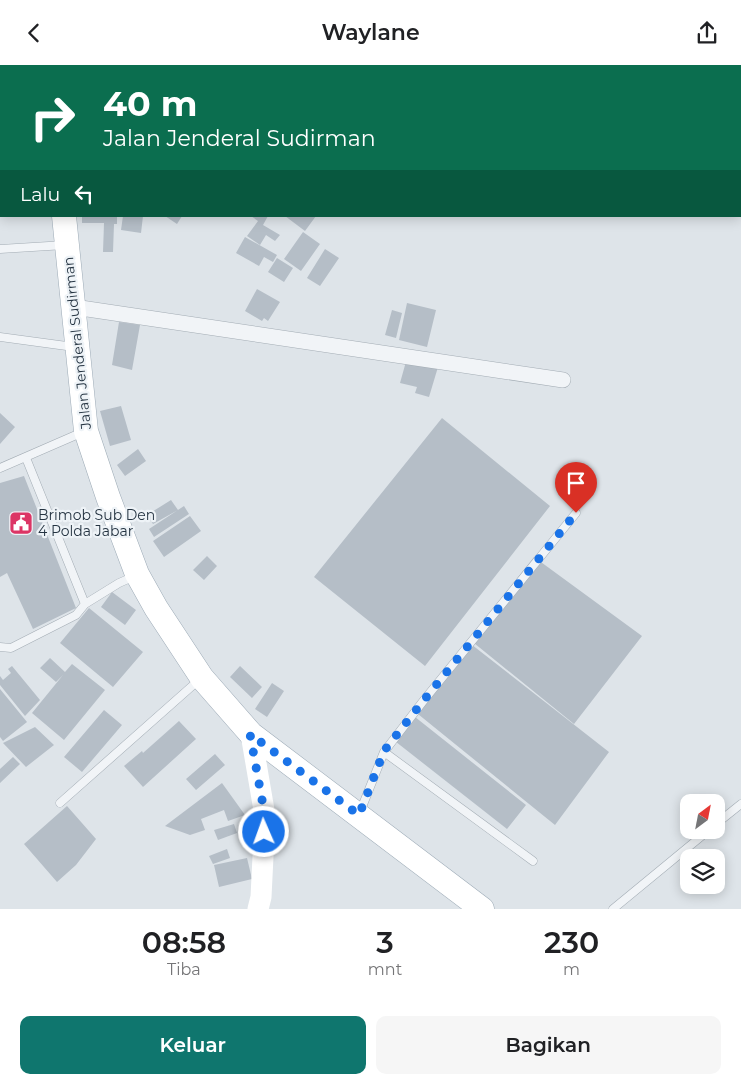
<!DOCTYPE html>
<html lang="id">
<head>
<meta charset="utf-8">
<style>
	body { margin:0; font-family:Montserrat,sans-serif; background:#f6f6f6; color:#202124; height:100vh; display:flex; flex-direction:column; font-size:19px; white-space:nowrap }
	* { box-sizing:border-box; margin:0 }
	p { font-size:16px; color:#757577 }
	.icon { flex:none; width:28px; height:28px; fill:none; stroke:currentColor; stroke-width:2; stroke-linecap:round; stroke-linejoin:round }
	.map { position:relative; height:844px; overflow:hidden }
	.drawer { display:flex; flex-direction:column; background:#fff; flex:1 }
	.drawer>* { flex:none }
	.hud { position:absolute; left:0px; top:0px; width:741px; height:152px; box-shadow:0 2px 12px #0003; background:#0b6e4f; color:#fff; overflow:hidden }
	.needle { width:32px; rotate:32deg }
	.tools { position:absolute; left:680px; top:729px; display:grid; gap:10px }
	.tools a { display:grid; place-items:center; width:45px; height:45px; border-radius:10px; background:#fff; box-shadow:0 2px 12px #0003; font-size:25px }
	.pin { position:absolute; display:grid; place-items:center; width:42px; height:42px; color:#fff; margin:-51px -21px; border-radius:50% 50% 50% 0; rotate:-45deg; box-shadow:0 0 5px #0007 }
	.pin .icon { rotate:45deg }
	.me { position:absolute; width:55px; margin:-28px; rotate:358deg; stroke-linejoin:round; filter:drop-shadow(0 0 4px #0008) }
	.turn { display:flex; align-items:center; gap:18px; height:105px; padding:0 20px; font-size:22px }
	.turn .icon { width:65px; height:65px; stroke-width:2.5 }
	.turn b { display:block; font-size:35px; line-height:42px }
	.then { display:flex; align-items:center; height:48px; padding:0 20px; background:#0003; gap:10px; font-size:19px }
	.eta { display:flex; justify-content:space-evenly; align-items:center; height:85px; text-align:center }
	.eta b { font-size:30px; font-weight:600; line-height:35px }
	.action { display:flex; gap:10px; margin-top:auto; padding:10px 20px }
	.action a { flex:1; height:58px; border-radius:10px; background:#0f766e; color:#fff; font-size:20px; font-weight:600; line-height:58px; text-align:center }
	.action a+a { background:#f6f6f6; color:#202124 }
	header { display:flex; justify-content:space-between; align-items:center; height:65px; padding:0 20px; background:#fff; font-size:22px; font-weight:600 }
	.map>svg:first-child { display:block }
	.building { fill:#b5bec7 }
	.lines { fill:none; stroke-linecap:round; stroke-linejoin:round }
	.lane-casing { stroke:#a3acb4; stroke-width:9 }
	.street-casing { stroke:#a3acb4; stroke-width:16 }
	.primary-casing { stroke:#9caab6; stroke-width:25 }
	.lane { stroke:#f1f4f7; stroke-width:8 }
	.street { stroke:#f1f4f7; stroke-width:15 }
	.secondary { stroke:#fff; stroke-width:21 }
	.primary { stroke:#fff; stroke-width:24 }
	.route { stroke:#1a73e8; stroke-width:9; stroke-dasharray:0 16.2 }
	.labels { text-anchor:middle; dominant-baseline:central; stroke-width:4.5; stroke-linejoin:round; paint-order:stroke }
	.street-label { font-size:14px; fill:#253442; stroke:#eef3f7 }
	.poi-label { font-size:14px; fill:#253442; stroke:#eef3f7; text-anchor:start }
</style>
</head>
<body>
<header><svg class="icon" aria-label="back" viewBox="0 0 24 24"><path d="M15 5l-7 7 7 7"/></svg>Waylane<svg class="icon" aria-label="share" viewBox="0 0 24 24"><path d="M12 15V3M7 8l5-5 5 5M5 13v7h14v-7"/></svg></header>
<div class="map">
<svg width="741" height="844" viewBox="0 0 741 844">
	<rect width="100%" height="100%" fill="#dee4e9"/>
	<!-- building -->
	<path class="building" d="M82,151H117V159H114L113,187H103L104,158H82Z
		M123,151H143L141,168L121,165Z
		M165,151H182L177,159Z
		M251,151H268L263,160L280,170L275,176L266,170L260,180L247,171L258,156Z
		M285,151H316L305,166Z
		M303,167L320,179L301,206L284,194Z
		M245,172L277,190L273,197L264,192L259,201L236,188Z
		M325,184L339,193L320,221L307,213Z
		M277,193L293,203L284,217L268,207Z
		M257,224L280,237L268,256L264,253L262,256L245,246Z
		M407,238L436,245L427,282L399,275Z
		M392,245L402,248L396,273L385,270Z
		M119,257L140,260L132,305L112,300Z
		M407,293L438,302L429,332L415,328L417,322L400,318Z
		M121,341L131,375L110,381L100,346Z
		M0,348L15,362L0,379Z
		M442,353L550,441L425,601L314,512Z
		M138,384L146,396L125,411L117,400Z
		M24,411L76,543L33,564L7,508L0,512V418Z
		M171,435L178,445L153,459L147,450Z
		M184,441L189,449L154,472L149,464Z
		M190,451L201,466L164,492L153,476Z
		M207,491L217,501L204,515L193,505Z
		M534,492L642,571L574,659L469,574Z
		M112,527L136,545L125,560L101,542Z
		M89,543L143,587L113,622L60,578Z
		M467,576L609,687L555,760L413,645Z
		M50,593L65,607L72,599L105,625L64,675L32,648L63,610L56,617L40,603Z
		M12,601L40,635L25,651L0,620V611L3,615L11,608L8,604Z
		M240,601L262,622L252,633L230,612Z
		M272,618L284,626L267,652L255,644Z
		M0,624L27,657L3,676L0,672Z
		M104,645L122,660L82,707L64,692Z
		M410,648L526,740L507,764L391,673Z
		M179,656L196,674L143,722L124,701L142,686L143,688Z
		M35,662L54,680L26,702L3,678Z
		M215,689L225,700L196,725L186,714Z
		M13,692L20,699L0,718V704Z
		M222,718L245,750L228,756L224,745L201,754L205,765L190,770L165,761Z
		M67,741L96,774L76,800L57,817L24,779Z
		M234,759L237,768L218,775L214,765Z
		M227,784L230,793L213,799L209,791Z
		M247,793L252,814L219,822L214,800Z"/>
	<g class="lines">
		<!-- lane casing -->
		<g class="lane-casing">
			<path id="lane" d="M0,184L65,180
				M0,272L74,282
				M26,393L85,539
				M0,403L83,367
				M0,582L11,583L76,550L85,539L119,518L135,511
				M384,687L533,796
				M60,738L200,614
				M360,747L384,687L424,635L576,448
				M716,759L741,739
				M613,844L709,765"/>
		</g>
		<!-- street casing -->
		<g class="street-casing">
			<path id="street" d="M74,242L563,315"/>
		</g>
		<!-- primary casing -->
		<g class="primary-casing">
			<path id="primary" d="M50,0V1
				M64,151L86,366L108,432L137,509L156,543L202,613L251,669L482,844"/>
		</g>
		<!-- lane -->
		<use href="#lane" class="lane"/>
		<!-- street -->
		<use href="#street" class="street"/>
		<!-- secondary -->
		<path class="secondary" d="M251,669L265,751L261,832L258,844"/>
		<!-- primary -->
		<use href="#primary" class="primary"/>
	</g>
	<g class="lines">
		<!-- route -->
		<path class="route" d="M264,767L265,751L250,669L359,750L384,686L424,635L576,448"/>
	</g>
	<!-- icons -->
	<defs>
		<g id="civic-square" transform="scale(1.25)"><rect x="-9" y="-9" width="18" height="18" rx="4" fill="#dc3565" stroke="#eef3f7"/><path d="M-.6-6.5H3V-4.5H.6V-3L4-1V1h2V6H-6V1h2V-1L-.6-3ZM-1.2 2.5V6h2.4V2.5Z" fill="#fff"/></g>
	</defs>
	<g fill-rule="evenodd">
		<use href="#civic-square" x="21" y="458"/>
	</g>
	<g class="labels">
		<!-- street labels -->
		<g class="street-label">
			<text transform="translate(77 278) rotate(-96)">Jalan Jenderal Sudirman</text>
		</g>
		<!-- poi labels -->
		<g class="poi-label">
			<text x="38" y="450">Brimob Sub Den<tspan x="38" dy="16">4 Polda Jabar</tspan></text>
		</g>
	</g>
</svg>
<div class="tools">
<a><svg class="needle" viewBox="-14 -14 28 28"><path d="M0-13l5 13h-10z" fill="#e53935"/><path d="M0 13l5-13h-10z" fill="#757577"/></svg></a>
<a><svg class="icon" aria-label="layers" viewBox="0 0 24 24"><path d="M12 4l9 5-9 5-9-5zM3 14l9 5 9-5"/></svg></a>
</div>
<div class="pin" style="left:576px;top:448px;background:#d93025"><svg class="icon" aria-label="arrive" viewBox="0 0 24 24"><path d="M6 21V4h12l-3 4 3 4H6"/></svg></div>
<svg class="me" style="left:264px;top:767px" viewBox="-20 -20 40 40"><circle r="17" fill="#1a73e8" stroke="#fff" stroke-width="3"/><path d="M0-11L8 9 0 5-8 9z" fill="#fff"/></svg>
<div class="hud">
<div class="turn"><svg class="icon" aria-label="right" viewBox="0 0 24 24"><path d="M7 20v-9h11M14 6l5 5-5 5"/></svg><div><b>40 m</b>Jalan Jenderal Sudirman</div></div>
<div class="then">Lalu<svg class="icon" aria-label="left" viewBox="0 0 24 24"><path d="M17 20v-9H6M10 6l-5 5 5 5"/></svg></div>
</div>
</div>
<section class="drawer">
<div class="eta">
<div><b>08:58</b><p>Tiba</p></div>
<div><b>3</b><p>mnt</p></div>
<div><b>230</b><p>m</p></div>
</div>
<div class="action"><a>Keluar</a><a>Bagikan</a></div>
</section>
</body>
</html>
